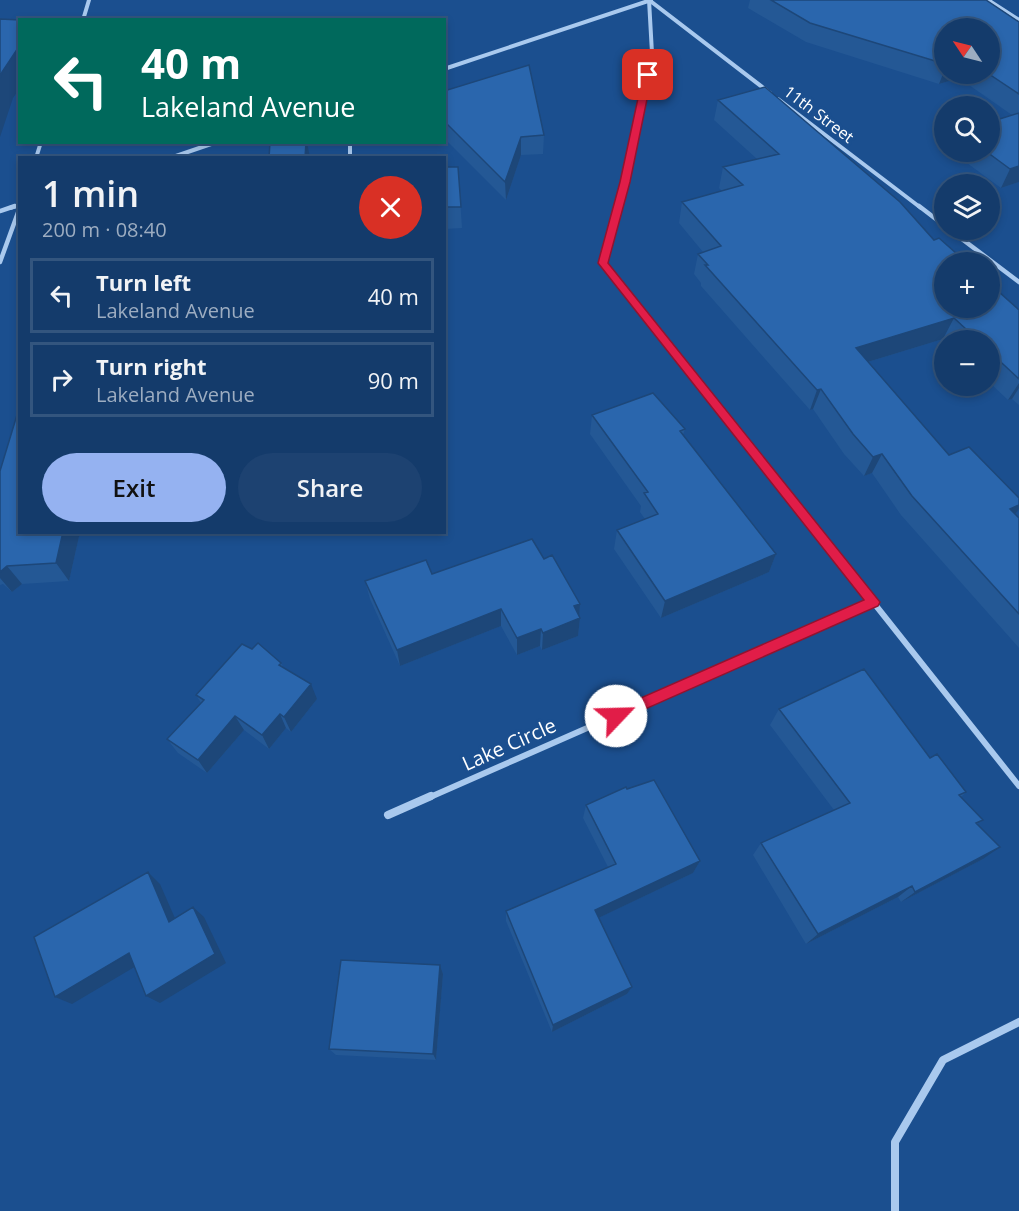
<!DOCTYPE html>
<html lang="en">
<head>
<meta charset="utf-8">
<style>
	body { margin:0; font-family:"Open Sans",sans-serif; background:#1d4271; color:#f1f3f6; height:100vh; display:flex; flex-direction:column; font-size:22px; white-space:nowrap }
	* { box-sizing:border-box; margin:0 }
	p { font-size:20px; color:#9dadc1 }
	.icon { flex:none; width:33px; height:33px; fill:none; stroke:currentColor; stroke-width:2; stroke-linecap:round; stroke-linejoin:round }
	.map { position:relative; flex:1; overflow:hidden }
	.side { position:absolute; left:18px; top:156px; width:428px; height:378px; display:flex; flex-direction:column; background:#143b6b; border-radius:0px; box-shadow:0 3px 9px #0003,0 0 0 2px #33557e }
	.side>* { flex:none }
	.guide { position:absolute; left:18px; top:18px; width:428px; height:126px; border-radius:0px; box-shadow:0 3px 9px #0003,0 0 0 2px #33557e; background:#00695c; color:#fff; overflow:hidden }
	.needle { width:39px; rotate:305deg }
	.fabs { position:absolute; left:934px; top:18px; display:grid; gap:12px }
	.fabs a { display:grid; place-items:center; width:66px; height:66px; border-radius:50%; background:#143b6b; box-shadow:0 3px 9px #0003,0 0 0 2px #33557e; font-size:30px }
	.pin { position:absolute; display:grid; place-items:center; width:51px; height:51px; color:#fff; margin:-26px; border-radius:12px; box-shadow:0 3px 9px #0006 }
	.me { position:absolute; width:66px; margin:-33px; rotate:66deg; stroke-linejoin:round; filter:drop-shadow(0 0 4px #0008) }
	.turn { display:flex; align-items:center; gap:21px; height:126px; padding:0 24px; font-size:27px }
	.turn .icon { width:78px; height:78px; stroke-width:2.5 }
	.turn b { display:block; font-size:42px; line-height:51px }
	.round { display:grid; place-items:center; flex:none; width:63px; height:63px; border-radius:32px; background:#1d4271 }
	.overview { display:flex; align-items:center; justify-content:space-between; height:102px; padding:0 24px }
	h1 { font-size:36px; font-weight:600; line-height:45px }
	.button { display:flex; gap:12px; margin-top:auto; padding:12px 24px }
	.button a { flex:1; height:69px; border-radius:36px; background:#95b2f1; color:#111; font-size:24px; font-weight:600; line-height:69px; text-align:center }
	.button a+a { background:#1d4271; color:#f1f3f6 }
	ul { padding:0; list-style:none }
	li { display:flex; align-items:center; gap:18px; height:75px; margin:0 12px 9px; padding:0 12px; border:3px solid #33557e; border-radius:0px }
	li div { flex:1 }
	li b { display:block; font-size:22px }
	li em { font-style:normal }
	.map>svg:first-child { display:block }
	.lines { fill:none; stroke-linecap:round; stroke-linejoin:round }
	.street-far3 { stroke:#a9c9ee; stroke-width:4 }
	.street-far2 { stroke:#a9c9ee; stroke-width:4.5 }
	.street-far1 { stroke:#a9c9ee; stroke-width:6 }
	.street { stroke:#a9c9ee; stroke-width:8 }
	.wall { fill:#245895; fill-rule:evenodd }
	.shaded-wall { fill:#1d4779 }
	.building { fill:#2a66ad; stroke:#1d4779; stroke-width:1.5 }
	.route { fill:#e11d48; stroke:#92132f; stroke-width:1.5 }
	.labels { text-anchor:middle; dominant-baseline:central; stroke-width:6; stroke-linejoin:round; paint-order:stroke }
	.far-street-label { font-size:16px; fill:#fff; stroke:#1b4f8f }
	.street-label { font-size:20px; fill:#fff; stroke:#1b4f8f }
</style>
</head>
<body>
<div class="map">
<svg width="1019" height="1211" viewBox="0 0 1019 1211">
	<rect width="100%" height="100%" fill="#1b4f8f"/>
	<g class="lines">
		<!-- street-far3 -->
		<path class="street-far3" d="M649,0L770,93
			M988,0L1019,20
			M83,20L89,0
			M444,69L651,0
			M778,99L921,208
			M350,142V158
			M36,158L41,142
			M170,158L217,142
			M10,208L20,205
			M618,208L652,53L649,0"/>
		<!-- street-far2 -->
		<path class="street-far2" d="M618,206L603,263L767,469
			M919,206L945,226
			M0,211L15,206
			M950,230L1019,282
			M0,262L20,207"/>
		<!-- street-far1 -->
		<path class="street-far1" d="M766,467L1019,786
			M428,798L874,602"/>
		<!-- street -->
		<path class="street" d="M388,815L431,796
			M895,1211V1142L943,1060L1019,1022"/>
	</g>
	<!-- wall -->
	<path class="wall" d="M750,0H986L1019,22V182L1001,188L952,152H990L1012,115L959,78L939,84L806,42L748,8ZM945,28L990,74H945Z
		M444,91L544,135L543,154L521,155L506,200L444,138Z
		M718,100L934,240L1019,310V405L1012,399L1008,400L990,383V340H945L943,339L868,362L949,455L1019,509L1015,514L1019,518V648L901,515L872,473L864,476L844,454L813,409L810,410L701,286V283L694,274L698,254L703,252L679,223L682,202L722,191L719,188L723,167L757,159L714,120Z
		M444,167H458L462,228L444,229Z
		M592,415L685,429L683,435L776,554L769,572L661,618L614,549L617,530L645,519L640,512L641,506L590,434Z
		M0,471L20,532H80L69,581L22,584L12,592L3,584L0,585Z
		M544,559L580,604L579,616L580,618L578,636L542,650L540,646L517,655L501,626L400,666L370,599L365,581L432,574Z
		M252,649L281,663L283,667L317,699L291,732L286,728L269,749L244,730L207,773L178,753L167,739L201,703L196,695Z
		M779,709L930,758L966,792L961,797L978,824L983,859L901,902L898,897L806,944L753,855L761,843L834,810L770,725Z
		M627,789L700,861L693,873L598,918L632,987L627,994L552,1032L506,921V911L608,867L583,818L586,805Z
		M440,965L443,974L436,1060L336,1055L329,1049Z"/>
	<!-- shaded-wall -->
	<path class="shaded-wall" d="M20,45V88L13,98L0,137V78L2,72Z
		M945,69V74H960L959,78L939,84Z
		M521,137V155L506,200L505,182Z
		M306,142H307L310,158H305Z
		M1019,166V182L1001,188L1010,169Z
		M954,318L943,339L848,368L856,348Z
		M1019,383V388L1012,399L1008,400Z
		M821,389L813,409L810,410L817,390Z
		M882,454L872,473L864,476L873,457Z
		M1019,505V509L1009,522L1010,509Z
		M63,532H80L69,581L56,563Z
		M776,554L769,572L661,618L665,601Z
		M7,566L22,584L12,592L0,578V572Z
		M580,604L579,619L580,618L578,636L542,650L543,633L574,606Z
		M501,609V626L400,666L397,650Z
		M541,629L540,646L517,655V638Z
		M311,684L317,699L291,732L284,717Z
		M280,714L286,728L269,749L262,735Z
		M235,716L244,730L207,773L198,760Z
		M1000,847L983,859L901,902L915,892Z
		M700,861L693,873L592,921L595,910Z
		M148,872L160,884L181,932L169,922Z
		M912,886L898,897L806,944L818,934Z
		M193,907L204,917L226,963L160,1003L146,996Z
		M129,953L143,962L72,1004L55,997Z
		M440,965L443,974L436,1060L433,1054Z
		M632,987L627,994L552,1032L553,1025Z"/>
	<!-- building -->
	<path class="building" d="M771,0H986L1019,22V94L989,74H990V28H945V64L810,23Z
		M0,19L20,20V45L2,72L0,78Z
		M529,65L544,135L521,137L505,182L444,121V91Z
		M765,87L900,202L934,240L939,238L966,262H945V308H990V284L1019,310V379L990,352V340H978L954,318L856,348L949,455L969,447L1019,498V505L1010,509L1019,518V614L912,496L882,454L873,457L853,434L821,389L817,390L705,265H708L698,254L721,246L682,202L743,185L723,167L779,154L718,100Z
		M1019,113V166L1010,169L987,152H990V122Z
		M270,142H306L305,158H269Z
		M444,167H458L461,207H444Z
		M653,393L685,429L680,431L776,554L665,601L617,530L658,514L644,493L648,492L592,415Z
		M20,405V532H63L56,563L7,566L0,572V471Z
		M532,539L544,559L552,555L580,604L574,606L580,618L543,633L541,629L517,638L501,609L397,650L365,581L426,560L432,574Z
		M258,643L281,663L279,665L311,684L284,717L280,714L262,735L235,716L198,760L167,739L204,700L196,695L242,644L252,649Z
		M864,669L930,758L937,754L966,792L959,795L983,820L976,823L1000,847L915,892L912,886L818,934L761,843L850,803L779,709Z
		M654,780L700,861L595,910L632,987L553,1025L506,911L616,864L586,805L626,787L627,789Z
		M148,872L169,922L193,907L215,954L146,996L129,953L55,997L34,937Z
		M341,960L440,965L433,1054L329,1049Z"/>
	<!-- route -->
	<path class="route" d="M648,72L652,75L630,182L608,263L880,602L878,606L616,722L608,716L611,711L864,600L598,263L620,182L643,75Z"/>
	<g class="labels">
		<!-- far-street labels -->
		<g class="far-street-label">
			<text transform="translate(819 114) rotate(37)">11th Street</text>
		</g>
		<!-- street labels -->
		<g class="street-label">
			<text transform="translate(509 744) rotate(-24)">Lake Circle</text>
		</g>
	</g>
</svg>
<div class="fabs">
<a><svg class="needle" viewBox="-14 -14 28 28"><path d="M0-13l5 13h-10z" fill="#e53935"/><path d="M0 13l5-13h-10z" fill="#9dadc1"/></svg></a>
<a><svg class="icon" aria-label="search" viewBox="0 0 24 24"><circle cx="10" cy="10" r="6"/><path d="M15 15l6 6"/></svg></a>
<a><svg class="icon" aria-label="layers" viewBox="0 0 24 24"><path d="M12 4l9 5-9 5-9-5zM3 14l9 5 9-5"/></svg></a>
<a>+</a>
<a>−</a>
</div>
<div class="pin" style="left:648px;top:75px;background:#d93025"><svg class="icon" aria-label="arrive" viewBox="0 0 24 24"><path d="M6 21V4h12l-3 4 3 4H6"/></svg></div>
<svg class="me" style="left:616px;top:716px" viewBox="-20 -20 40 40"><circle r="19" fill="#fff"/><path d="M0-13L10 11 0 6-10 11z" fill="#e11d48"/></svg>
<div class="guide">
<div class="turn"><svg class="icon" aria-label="left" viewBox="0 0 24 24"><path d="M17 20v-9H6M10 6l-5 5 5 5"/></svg><div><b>40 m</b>Lakeland Avenue</div></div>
</div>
<section class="side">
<div class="overview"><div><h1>1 min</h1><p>200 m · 08:40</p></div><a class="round" style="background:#d93025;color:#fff"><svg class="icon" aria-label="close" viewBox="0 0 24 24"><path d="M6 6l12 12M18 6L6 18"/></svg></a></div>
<ul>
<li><svg class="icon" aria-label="left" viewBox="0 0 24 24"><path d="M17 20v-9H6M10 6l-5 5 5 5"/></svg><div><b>Turn left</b><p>Lakeland Avenue</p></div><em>40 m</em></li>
<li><svg class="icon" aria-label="right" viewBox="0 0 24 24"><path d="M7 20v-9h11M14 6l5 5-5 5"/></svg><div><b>Turn right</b><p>Lakeland Avenue</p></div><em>90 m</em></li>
</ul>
<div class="button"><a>Exit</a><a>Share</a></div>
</section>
</div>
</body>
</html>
